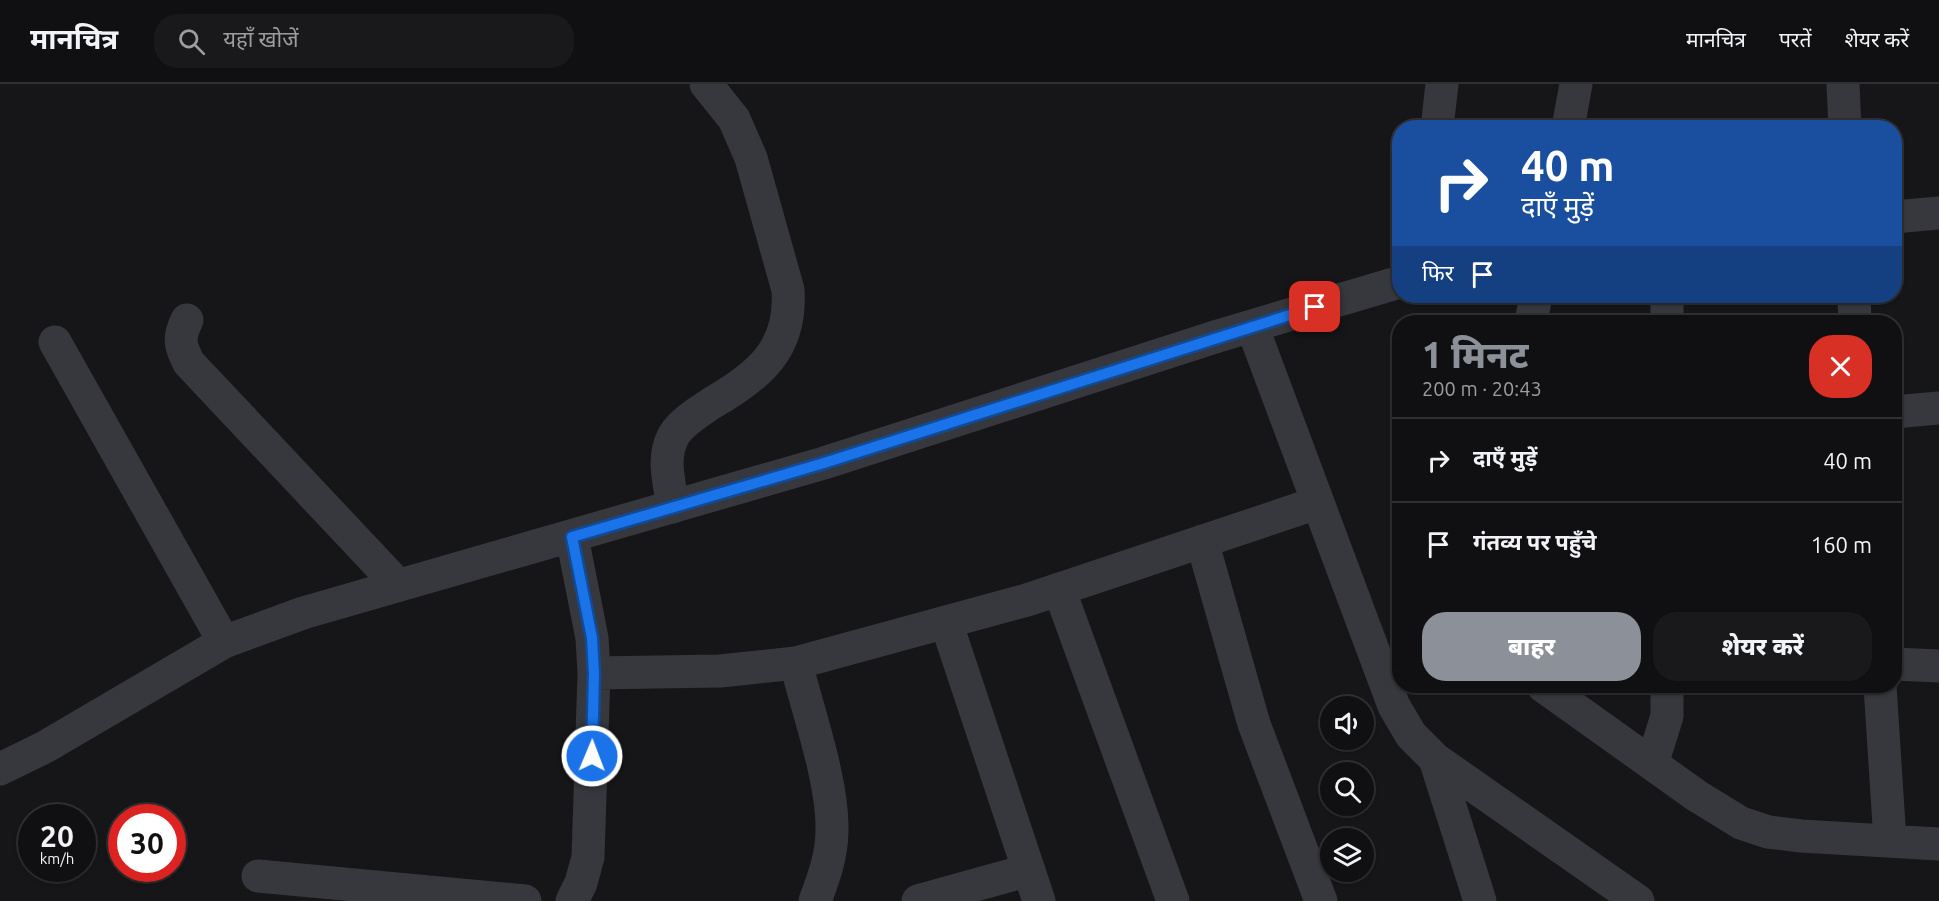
<!DOCTYPE html>
<html lang="hi">
<head>
<meta charset="utf-8">
<style>
	body { margin:0; font-family:Ubuntu,"Noto Sans Devanagari",sans-serif; background:#19191b; color:#f1f3f6; height:100vh; display:flex; flex-direction:column; font-size:22px; white-space:nowrap }
	* { box-sizing:border-box; margin:0 }
	p { font-size:20px; color:#9c9d9f }
	.icon { flex:none; width:33px; height:33px; fill:none; stroke:currentColor; stroke-width:2; stroke-linecap:round; stroke-linejoin:round }
	.map { position:relative; flex:1; overflow:hidden }
	.details { position:absolute; left:1392px; top:231px; width:510px; height:378px; display:flex; flex-direction:column; background:#101012; border-radius:24px; box-shadow:0 2px 4px #0004,0 0 0 2px #303032 }
	.details>* { flex:none }
	.top-card { position:absolute; left:1392px; top:36px; width:510px; height:183px; border-radius:24px; box-shadow:0 2px 4px #0004,0 0 0 2px #303032; background:#1a4fa0; color:#fff; overflow:hidden }
	.fabs { position:absolute; left:1320px; top:612px; display:grid; gap:12px }
	.fabs a { display:grid; place-items:center; width:54px; height:54px; border-radius:50%; background:#101012; box-shadow:0 2px 4px #0004,0 0 0 2px #303032; font-size:30px }
	.speed { position:absolute; left:18px; top:720px; display:flex; gap:12px; font-size:30px; font-weight:700; text-align:center }
	.speed>* { display:grid; place-content:center; width:78px; height:78px; border-radius:50%; background:#101012; box-shadow:0 2px 4px #0004,0 0 0 2px #303032; line-height:1 }
	.speed small { font-size:15px; font-weight:400 }
	.speed .limit { border:9px solid #d22; background:#fff; color:#111 }
	.pin { position:absolute; display:grid; place-items:center; width:51px; height:51px; color:#fff; margin:-26px; border-radius:12px; box-shadow:0 3px 9px #0006 }
	.me { position:absolute; width:66px; margin:-33px; rotate:1deg; stroke-linejoin:round; filter:drop-shadow(0 0 4px #0008) }
	.turn { display:flex; align-items:center; gap:21px; height:126px; padding:0 30px; font-size:27px }
	.turn .icon { width:78px; height:78px; stroke-width:2.5 }
	.turn b { display:block; font-size:42px; line-height:51px }
	.then { display:flex; align-items:center; height:57px; padding:0 30px; background:#0003; gap:12px; font-size:22px }
	.round { display:grid; place-items:center; flex:none; width:63px; height:63px; border-radius:24px; background:#19191b }
	.head { display:flex; align-items:center; justify-content:space-between; height:102px; padding:0 30px }
	h1 { font-size:36px; font-weight:800; line-height:45px; color:#8c9099 }
	.action { display:flex; gap:12px; margin-top:auto; padding:12px 30px }
	.action a { flex:1; height:69px; border-radius:24px; background:#8c9099; color:#fff; font-size:24px; font-weight:800; line-height:69px; text-align:center }
	.action a+a { background:#19191b; color:#f1f3f6 }
	ul { padding:0; list-style:none }
	li { display:flex; align-items:center; gap:18px; height:84px; padding:0 30px; border-top:2px solid #303032 }
	li div { flex:1 }
	li b { display:block; font-size:22px }
	li em { font-style:normal }
	header { display:flex; align-items:center; gap:36px; box-sizing:border-box; height:84px; padding:0 30px; background:#101012; border-bottom:2px solid #303032 }
	header strong { font-size:28px }
	nav { display:flex; gap:33px; margin-inline-start:auto; font-size:21px }
	.search { width:420px; height:54px; background:#19191b; display:flex; align-items:center; gap:15px; box-sizing:border-box; padding:0 21px; border-radius:24px; color:#9c9d9f; font-size:22px }
	.map>svg:first-child { display:block }
	.lines { fill:none; stroke-linecap:round; stroke-linejoin:round }
	.minor { stroke:#37383d; stroke-width:33 }
	.route-casing { stroke:#114b97; stroke-width:15 }
	.route { stroke:#1a73e8; stroke-width:10 }
</style>
</head>
<body>
<header>
<strong>मानचित्र</strong>
<div class="search"><svg class="icon" aria-label="search" viewBox="0 0 24 24"><circle cx="10" cy="10" r="6"/><path d="M15 15l6 6"/></svg>यहाँ खोजें</div>
<nav><a>मानचित्र</a><a>परतें</a><a>शेयर करें</a></nav>
</header>
<div class="map">
<svg width="1939" height="817" viewBox="0 0 1939 817">
	<rect width="100%" height="100%" fill="#161618"/>
	<g class="lines">
		<!-- minor -->
		<path class="minor" d="M1843,0L1845,44
			M1437,44L1442,0
			M1568,44L1576,0
			M1894,133L1939,129
			M1667,212V238
			M1854,212L1855,238
			M187,236C178,254 180,262 189,279L398,501
			M1531,238L1536,212
			M1252,242L1394,622L1411,651L1435,675L1638,817
			M55,258L224,558
			M1894,328L1939,324
			M673,423C670,402 662,375 672,355C678,340 699,328 712,319C759,292 792,265 788,206L751,74L734,35L706,0
			M1202,457L1254,640L1321,817
			M1059,505L1173,817
			M946,538L1039,817
			M796,579C808,628 833,697 832,746C832,771 824,793 815,817
			M1894,580L1939,582
			M594,589L720,587L796,579L1027,516L1317,419
			M1543,602L1697,712L1741,739L1768,748L1801,752L1939,760
			M1880,602L1890,757
			M1435,675L1480,817
			M1652,680L1667,632V602
			M0,685L45,663L224,558L303,529L824,379L1218,252L1400,198
			M258,792L525,817
			M572,817L581,799L588,773L594,589L592,554L572,453
			M918,817L1029,786"/>
	</g>
	<g class="lines">
		<!-- route casing -->
		<g class="route-casing">
			<path id="route" d="M592,672L594,589L592,554L572,453L824,379L1315,223"/>
		</g>
		<!-- route -->
		<use href="#route" class="route"/>
	</g>
</svg>
<div class="fabs">
<a><svg class="icon" aria-label="sound" viewBox="0 0 24 24"><path d="M4 9h4l5-4v14l-5-4H4zM17 9q2 3 0 6"/></svg></a>
<a><svg class="icon" aria-label="search" viewBox="0 0 24 24"><circle cx="10" cy="10" r="6"/><path d="M15 15l6 6"/></svg></a>
<a><svg class="icon" aria-label="layers" viewBox="0 0 24 24"><path d="M12 4l9 5-9 5-9-5zM3 14l9 5 9-5"/></svg></a>
</div>
<div class="speed"><div>20<small>km/h</small></div><div class="limit">30</div></div>
<div class="pin" style="left:1315px;top:223px;background:#d93025"><svg class="icon" aria-label="arrive" viewBox="0 0 24 24"><path d="M6 21V4h12l-3 4 3 4H6"/></svg></div>
<svg class="me" style="left:592px;top:672px" viewBox="-20 -20 40 40"><circle r="17" fill="#1a73e8" stroke="#fff" stroke-width="3"/><path d="M0-11L8 9 0 5-8 9z" fill="#fff"/></svg>
<div class="top-card">
<div class="turn"><svg class="icon" aria-label="right" viewBox="0 0 24 24"><path d="M7 20v-9h11M14 6l5 5-5 5"/></svg><div><b>40 m</b>दाएँ मुड़ें</div></div>
<div class="then">फिर<svg class="icon" aria-label="arrive" viewBox="0 0 24 24"><path d="M6 21V4h12l-3 4 3 4H6"/></svg></div>
</div>
<section class="details">
<div class="head"><div><h1>1 मिनट</h1><p>200 m · 20:43</p></div><a class="round" style="background:#d93025;color:#fff"><svg class="icon" aria-label="close" viewBox="0 0 24 24"><path d="M6 6l12 12M18 6L6 18"/></svg></a></div>
<ul>
<li><svg class="icon" aria-label="right" viewBox="0 0 24 24"><path d="M7 20v-9h11M14 6l5 5-5 5"/></svg><div><b>दाएँ मुड़ें</b></div><em>40 m</em></li>
<li><svg class="icon" aria-label="arrive" viewBox="0 0 24 24"><path d="M6 21V4h12l-3 4 3 4H6"/></svg><div><b>गंतव्य पर पहुँचे</b></div><em>160 m</em></li>
</ul>
<div class="action"><a>बाहर</a><a>शेयर करें</a></div>
</section>
</div>
</body>
</html>
